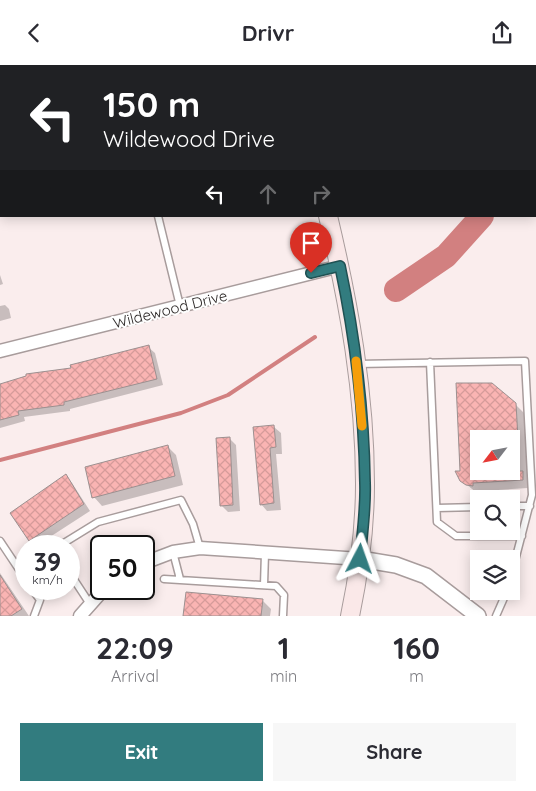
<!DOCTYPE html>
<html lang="en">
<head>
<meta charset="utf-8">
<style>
	body { margin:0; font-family:Quicksand,sans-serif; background:#f7f7f7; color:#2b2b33; height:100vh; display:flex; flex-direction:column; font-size:19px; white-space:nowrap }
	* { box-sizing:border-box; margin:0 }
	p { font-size:16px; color:#7c7c81 }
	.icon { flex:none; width:28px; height:28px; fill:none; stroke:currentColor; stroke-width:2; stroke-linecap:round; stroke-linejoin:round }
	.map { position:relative; height:551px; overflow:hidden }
	.panel { display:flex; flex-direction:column; background:#fff; flex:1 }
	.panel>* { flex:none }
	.guide { position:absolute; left:0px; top:0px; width:536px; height:152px; box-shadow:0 2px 12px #0003; background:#202124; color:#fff; overflow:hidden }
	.needle { width:32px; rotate:238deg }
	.tools { position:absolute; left:470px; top:365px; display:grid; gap:10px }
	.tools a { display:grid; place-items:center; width:50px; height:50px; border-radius:0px; background:#fff; box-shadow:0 2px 12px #0003; font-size:25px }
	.speed { position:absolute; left:15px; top:470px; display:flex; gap:10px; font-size:25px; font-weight:700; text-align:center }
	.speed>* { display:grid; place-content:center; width:65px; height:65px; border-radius:50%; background:#fff; box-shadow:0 2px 12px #0003; line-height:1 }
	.speed small { font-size:12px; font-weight:400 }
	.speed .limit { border:2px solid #111; border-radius:8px; background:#fff; color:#111 }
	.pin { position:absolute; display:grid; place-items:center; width:42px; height:42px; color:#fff; margin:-51px -21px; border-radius:50% 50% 50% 0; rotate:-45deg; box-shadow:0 0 5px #0007 }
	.pin .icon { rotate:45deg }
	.me { position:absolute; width:55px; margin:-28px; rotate:4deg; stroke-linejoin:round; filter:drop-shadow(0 0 4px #0008) }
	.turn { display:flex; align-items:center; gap:18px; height:105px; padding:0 20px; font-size:22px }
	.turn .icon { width:65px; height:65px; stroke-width:2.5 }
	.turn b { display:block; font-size:35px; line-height:42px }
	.lanes { display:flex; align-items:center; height:48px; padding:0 20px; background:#0003; justify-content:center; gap:25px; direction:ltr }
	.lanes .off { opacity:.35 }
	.eta { display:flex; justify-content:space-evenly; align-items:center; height:85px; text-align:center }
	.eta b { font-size:30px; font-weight:800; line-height:35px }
	.cta { display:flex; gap:10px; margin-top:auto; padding:10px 20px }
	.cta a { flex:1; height:58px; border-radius:0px; background:#327c7f; color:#fff; font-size:20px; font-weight:800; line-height:58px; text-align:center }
	.cta a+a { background:#f7f7f7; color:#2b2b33 }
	header { display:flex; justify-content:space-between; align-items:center; height:65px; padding:0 20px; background:#fff; font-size:22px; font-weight:800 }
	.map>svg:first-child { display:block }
	.shadow { fill:#0003; fill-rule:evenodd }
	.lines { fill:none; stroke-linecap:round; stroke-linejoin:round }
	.stream { stroke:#d28080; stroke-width:4 }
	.river { stroke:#d28080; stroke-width:24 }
	.building { fill:url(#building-cross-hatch); stroke:#9c9090 }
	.service-casing { stroke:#a89c9c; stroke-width:9 }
	.minor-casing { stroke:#a89c9c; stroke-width:15 }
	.tertiary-casing { stroke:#a89c9c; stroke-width:18 }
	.secondary-casing { stroke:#a89c9c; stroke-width:20 }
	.service { stroke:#fff; stroke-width:6 }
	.minor { stroke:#fff; stroke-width:12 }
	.tertiary { stroke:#fff; stroke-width:15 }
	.secondary { stroke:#fae8e8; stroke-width:18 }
	.route-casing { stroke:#205153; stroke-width:12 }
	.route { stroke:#327c7f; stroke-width:9 }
	.slow { stroke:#f59e0b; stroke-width:9 }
	.labels { text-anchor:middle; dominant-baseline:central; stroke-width:4; stroke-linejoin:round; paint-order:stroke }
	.street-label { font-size:15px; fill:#2b2726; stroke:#fefefe }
</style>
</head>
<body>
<header><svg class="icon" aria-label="back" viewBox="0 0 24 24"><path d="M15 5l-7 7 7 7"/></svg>Drivr<svg class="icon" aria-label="share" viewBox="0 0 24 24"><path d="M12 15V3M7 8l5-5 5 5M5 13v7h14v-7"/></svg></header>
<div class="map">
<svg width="536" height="551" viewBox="0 0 536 551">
	<defs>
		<pattern id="building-cross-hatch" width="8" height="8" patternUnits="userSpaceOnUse" patternTransform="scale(1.25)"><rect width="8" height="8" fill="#fab4b3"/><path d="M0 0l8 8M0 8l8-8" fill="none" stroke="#d69b9a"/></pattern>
	</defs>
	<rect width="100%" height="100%" fill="#faeded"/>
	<!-- shadow -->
	<path class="shadow" d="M143,0H204V1H144Z
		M0,210L3,219L0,220Z
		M5,240L9,244L11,253L0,256V241Z
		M148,282L155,288L163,320L70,344V346L24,352L25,356L0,363V320L72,304Z
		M457,319L515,339L524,348L528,423L482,426L481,429L477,428L461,415ZM479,374H511V406H479Z
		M274,362L281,368L282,389H276L281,445L267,446L261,439L254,363Z
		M230,374L236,380L240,446L228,447L221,440Z
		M167,381L176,390L183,420L102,441L94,432Z
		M66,411L72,418L90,446L36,481L11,448Z
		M0,508L29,551H0Z
		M262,535L271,544L270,551H184Z"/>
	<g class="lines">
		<!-- stream -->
		<path class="stream" d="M0,395L181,348L228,330L315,272"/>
		<!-- river -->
		<path class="river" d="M535,92L536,91
			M396,225L446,191L482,151"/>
	</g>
	<!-- building -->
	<path class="building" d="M149,280L157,314L64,337V340L18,346L19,350L0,355V319L26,311V309L71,303L70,300Z
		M456,318H492L516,338L518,374H479V406H523V415L473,418V421L466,420L460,416L455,406H460Z
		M274,360L276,382L270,383L274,438L260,440L253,362Z
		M230,372L233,440L220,441L216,373Z
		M168,380L175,411L92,433L85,402Z
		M66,409L84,439L29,476L10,448Z
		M0,510L22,544L11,551H0Z
		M186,527L263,534L261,551H183Z"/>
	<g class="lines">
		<!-- service casing -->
		<g class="service-casing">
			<path id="service" d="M124,0V1
				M228,0V1
				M386,0V1
				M510,1V0
				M158,151L180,241
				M430,297L437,457L456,471H522
				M357,299L525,296L532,430L511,511
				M511,441H530
				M437,443L479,442
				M0,476L26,515
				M59,481L98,457L181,435L193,459L200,483
				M173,487L180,514
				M69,507L90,539
				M164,514L276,521L284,530L283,551
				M264,520L265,488
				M32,524L40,535L34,551
				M496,551L507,526"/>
		</g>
		<!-- minor casing -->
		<g class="minor-casing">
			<path id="minor" d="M0,286L340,201
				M144,498L173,487L200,483L360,494
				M80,551L104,524"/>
		</g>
		<!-- tertiary casing -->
		<g class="tertiary-casing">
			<path id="tertiary" d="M360,494L396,500L426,511L478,551"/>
		</g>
		<!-- secondary casing -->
		<g class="secondary-casing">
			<path id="secondary" d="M293,0L294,1
				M328,151C349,239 365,328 365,419C365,463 359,508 350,551"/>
		</g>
		<!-- service -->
		<use href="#service" class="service"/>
		<!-- minor -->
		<use href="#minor" class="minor"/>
		<!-- tertiary -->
		<use href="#tertiary" class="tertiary"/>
		<!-- secondary -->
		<use href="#secondary" class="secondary"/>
	</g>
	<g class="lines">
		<!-- route casing -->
		<g class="route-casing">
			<path id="route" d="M311,208L340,201C355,272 364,345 365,418C366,443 362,469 360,494"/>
		</g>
		<!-- route -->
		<use href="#route" class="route"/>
		<!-- slow -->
		<path class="slow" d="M356,296L362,361"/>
	</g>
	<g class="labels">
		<!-- street labels -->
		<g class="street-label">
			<text transform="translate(170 244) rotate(-14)">Wildewood Drive</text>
		</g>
	</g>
</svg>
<div class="tools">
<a><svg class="needle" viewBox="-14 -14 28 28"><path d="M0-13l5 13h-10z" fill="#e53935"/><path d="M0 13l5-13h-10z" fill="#7c7c81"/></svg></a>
<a><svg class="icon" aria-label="search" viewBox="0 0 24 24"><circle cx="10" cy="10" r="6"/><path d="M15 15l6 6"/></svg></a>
<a><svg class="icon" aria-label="layers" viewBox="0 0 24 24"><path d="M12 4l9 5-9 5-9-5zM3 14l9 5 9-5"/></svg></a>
</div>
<div class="speed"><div>39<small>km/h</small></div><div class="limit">50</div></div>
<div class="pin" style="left:311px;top:208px;background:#d93025"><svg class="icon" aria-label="arrive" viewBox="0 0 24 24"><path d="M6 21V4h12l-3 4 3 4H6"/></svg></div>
<svg class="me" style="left:360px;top:494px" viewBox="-20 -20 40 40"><path d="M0-17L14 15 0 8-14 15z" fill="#327c7f" stroke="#fff" stroke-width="4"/></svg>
<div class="guide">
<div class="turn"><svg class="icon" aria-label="left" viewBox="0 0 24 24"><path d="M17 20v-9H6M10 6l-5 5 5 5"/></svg><div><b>150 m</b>Wildewood Drive</div></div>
<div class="lanes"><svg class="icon" aria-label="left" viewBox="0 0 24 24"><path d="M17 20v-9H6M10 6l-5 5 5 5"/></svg><svg class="icon off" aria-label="ahead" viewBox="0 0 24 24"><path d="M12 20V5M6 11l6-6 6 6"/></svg><svg class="icon off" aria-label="right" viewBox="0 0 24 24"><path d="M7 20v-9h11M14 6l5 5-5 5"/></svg></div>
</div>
</div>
<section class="panel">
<div class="eta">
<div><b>22:09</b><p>Arrival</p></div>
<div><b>1</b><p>min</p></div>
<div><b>160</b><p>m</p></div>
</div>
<div class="cta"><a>Exit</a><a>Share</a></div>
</section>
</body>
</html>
